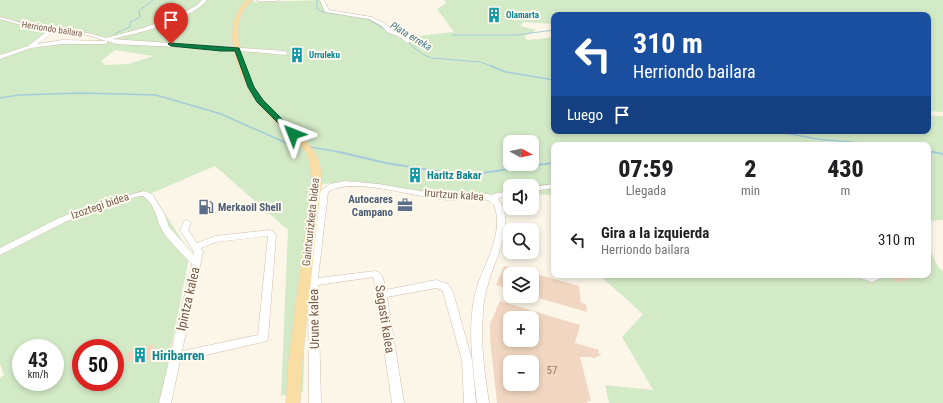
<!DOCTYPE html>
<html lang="es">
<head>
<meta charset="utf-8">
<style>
	body { margin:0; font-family:"Roboto Condensed",sans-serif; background:#f2f2f2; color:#202124; height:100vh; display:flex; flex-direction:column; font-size:15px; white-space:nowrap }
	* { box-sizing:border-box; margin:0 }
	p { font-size:13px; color:#757577 }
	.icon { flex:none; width:22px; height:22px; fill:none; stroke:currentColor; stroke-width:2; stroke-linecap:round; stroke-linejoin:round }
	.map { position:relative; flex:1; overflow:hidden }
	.panel { position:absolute; left:551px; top:142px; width:380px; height:136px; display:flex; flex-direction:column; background:#fff; border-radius:8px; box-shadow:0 2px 6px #0003 }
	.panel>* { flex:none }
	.hud { position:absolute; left:551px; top:12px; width:380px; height:122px; border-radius:8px; box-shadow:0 2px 6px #0003; background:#1a4fa0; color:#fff; overflow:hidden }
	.needle { width:26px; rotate:98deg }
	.fabs { position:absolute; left:503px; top:135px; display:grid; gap:8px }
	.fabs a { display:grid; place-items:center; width:36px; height:36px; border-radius:8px; background:#fff; box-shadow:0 2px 6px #0003; font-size:20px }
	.speed { position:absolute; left:12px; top:339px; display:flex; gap:8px; font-size:20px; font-weight:700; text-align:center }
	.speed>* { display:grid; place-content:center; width:52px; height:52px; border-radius:50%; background:#fff; box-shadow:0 2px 6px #0003; line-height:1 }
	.speed small { font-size:10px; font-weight:400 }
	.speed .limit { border:6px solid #d22; background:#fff; color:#111 }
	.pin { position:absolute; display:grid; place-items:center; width:34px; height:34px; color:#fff; margin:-41px -17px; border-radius:50% 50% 50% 0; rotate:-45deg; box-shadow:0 0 4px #0007 }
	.pin .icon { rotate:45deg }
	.me { position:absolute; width:44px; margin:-22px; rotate:315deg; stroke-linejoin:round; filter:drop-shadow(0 0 3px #0008) }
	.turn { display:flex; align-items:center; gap:14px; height:84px; padding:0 16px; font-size:18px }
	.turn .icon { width:52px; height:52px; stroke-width:2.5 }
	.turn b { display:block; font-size:28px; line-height:34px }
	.then { display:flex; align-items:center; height:38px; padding:0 16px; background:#0003; gap:8px; font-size:15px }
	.eta { display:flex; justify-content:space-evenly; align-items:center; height:68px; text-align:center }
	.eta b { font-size:24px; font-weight:800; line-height:28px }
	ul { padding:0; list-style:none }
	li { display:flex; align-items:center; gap:12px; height:60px; padding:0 16px }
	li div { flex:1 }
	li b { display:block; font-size:15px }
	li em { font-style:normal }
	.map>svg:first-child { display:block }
	.green { fill:#d3eac7; fill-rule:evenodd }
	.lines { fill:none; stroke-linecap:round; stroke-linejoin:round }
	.stream-far2 { stroke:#a3ccd8; stroke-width:1 }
	.stream-far1 { stroke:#a3ccd8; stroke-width:1.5 }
	.stream { stroke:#a3ccd8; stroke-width:2 }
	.building { fill:#f1d7c1; fill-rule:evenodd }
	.minor-casing { stroke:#cebeae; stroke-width:1 }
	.major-casing { stroke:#dcd5d0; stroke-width:1 }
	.minor { fill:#fff; fill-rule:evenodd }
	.major { fill:#f9dea3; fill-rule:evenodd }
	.route { fill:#0b8043; stroke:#07532c }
	.labels { text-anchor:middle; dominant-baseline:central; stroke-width:4; stroke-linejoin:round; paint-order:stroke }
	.far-culture-label { font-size:9px; font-weight:bold; fill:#0d838f; stroke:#fffaef; text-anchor:start }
	.far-street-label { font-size:9px; fill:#775e4c; stroke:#fffaef }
	.far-water-label { font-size:10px; font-style:italic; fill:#467a89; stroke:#fffaef }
	.culture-label { font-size:11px; font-weight:bold; fill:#0d838f; stroke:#fffaef; text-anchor:start }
	.street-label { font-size:11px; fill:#775e4c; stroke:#fffaef }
	.service-label { font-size:11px; font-weight:bold; fill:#4e5e75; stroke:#fffaef; text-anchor:end }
	.near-number-label { font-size:11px; fill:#967c69 }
	.near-street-label { font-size:13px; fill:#775e4c; stroke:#fffaef }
	.near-culture-label { font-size:13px; font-weight:bold; fill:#0d838f; stroke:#fffaef; text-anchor:start }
</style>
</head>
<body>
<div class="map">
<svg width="943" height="403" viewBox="0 0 943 403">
	<rect width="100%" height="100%" fill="#fcf6e9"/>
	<!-- green -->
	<path class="green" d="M0,0H254L253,2L322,0L326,11C337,15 347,14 357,16C374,19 386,28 399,38L454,32L437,9L446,3L444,0H943V112L928,111V15H554V24L524,22L520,26L536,30L524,37L528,40L554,37V131H928V115L943,116V220L928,221V145H554V195L532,194V186H510V194H436L355,181L323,184L318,191L306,290L303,392L281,396L288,230L215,166L152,193L190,253L160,403H0V378L4,375L0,364ZM55,30L84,33L101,40L89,43L38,44ZM115,50L153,56L129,64L105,65L101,61ZM510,142H532V164H510ZM21,348H55V382H21ZM81,348H115V382H81Z
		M928,247L939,268L943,271V403H609L605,385L653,390L622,337L643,314L599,275H928Z"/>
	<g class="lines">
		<!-- stream-far2 -->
		<path class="stream-far2" d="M317,0V9L323,12L359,17
			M366,18L388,31
			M114,34L130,27V22L140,17L139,11L153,0
			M452,35H516L554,30
			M399,36L424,55L432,58L480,62L494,67
			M928,39H931"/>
		<!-- stream-far1 -->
		<path class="stream-far1" d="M491,66L506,72L554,80
			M0,98L19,95L81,93L156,95L221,114L293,146H300
			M775,131L817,139L885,145
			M311,147L345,153
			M928,151L938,153"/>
		<!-- stream -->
		<path class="stream" d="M339,152L386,163L455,174H475L552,163
			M933,152L943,154"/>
	</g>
	<!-- building -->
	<path class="building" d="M504,266L529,272V274H510V289L496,285Z
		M532,273L579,286L581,303L586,304L587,312L532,296Z
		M905,275L910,280L896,282L889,276Z
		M500,301L580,325L575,343L599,350L598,353L602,354L595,358L589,357H580L591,401H587L588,403H497L490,340V324ZM510,318H532V340H510ZM510,362H532V384H510Z
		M154,344L153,359L135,364V360L126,362L128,352Z"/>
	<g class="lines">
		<!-- minor casing -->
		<g class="minor-casing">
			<path id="minor" d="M202,0H207C186,23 142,32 112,39L285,51L288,53L285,55C229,49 172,47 116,44L107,41V43L105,44H62L31,48L0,59V55L28,46L49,30L28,27L0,19V17L28,25L88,33L106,38L143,28L172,18L196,6ZM55,31L88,35L106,41L62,40L37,44Z
				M256,0H279L277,1H258Z
				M320,0H324L329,10L372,17L386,24L391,30L404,35L412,42L407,43L400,37L387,32L382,26L369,19L325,12Z
				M345,181L378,184L438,194H488L492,196L493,194L510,191V195L499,198L498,199C517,221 494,261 488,284C485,294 483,304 483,314C480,344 485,374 489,403H477C473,364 465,320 479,281C487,260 504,229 494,205C492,203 489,200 487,200C479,198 461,200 452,200C420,200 354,175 328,192L318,278L375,271C384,273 384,282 385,290L436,280L448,284L453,292L472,360L476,403H464L462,360L443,292L442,290L436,288L387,297L404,403H392L374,280L373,277L318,285L321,403H309L308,282L320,191L330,184Z
				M554,184V188L532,191V187Z
				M144,191L152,194L165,215L169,227L194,255V252L180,230L184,221L187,220L191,223L188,230L197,243L215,236L270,230L273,231L276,236L268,338L267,341L180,361L171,403H159L192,264C184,256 165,237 161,228C156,217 154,202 143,196H139L96,210L65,222L0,255V248L59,218L90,206ZM268,236L258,335L182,351L203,252L201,248L216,242Z
				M855,275H882L883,276L881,278L872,282L857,277Z"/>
		</g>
		<!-- major casing -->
		<g class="major-casing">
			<path id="major" d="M246,0H252C248,5 243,9 241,15C231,44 248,84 268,106C284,123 306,136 317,157C322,166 321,177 321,187L302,364L300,403H286L288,364L311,187C311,173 312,162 304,150C290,133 270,120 257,102C237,75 219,27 246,0Z"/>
		</g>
		<!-- minor -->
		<use href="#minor" class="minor"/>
		<!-- major -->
		<use href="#major" class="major"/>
	</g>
	<!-- route -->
	<path class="route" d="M169,43L239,48L254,87L263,100L296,133V136H291L257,102L248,87L235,51H221L171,46L168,44Z"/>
	<!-- icons -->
	<defs>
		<g id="building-bare" transform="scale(1.2)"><path d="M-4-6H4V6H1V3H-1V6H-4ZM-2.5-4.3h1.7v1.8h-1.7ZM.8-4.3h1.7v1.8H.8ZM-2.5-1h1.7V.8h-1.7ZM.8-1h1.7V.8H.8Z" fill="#0f9aa8" stroke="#fffaef" stroke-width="2.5" paint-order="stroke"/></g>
		<g id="office-bare" transform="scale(1.2)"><path d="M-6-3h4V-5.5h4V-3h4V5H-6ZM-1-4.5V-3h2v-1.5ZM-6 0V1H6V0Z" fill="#5c6f8a" stroke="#fffaef" stroke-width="2.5" paint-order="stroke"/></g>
		<g id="fuel-bare" transform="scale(1.2)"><path d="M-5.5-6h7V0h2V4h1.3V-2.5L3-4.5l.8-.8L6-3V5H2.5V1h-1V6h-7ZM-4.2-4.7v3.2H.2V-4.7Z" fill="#5c6f8a" stroke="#fffaef" stroke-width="2.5" paint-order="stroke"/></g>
	</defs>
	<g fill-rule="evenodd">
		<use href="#building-bare" x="494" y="15"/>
		<use href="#building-bare" x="297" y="55"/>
		<use href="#building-bare" x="415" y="175"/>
		<use href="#office-bare" x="405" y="205"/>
		<use href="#fuel-bare" x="206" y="207"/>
		<use href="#building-bare" x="140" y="355"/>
	</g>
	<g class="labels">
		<!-- far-culture labels -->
		<g class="far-culture-label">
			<text x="506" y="15">Olamarta</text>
			<text x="309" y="55">Urruleku</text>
		</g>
		<!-- far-street labels -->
		<g class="far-street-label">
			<text transform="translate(52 29) rotate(9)">Herriondo bailara</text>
		</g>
		<!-- far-water labels -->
		<g class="far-water-label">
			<text transform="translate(411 36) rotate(31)">Plata erreka</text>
		</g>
		<!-- culture labels -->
		<g class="culture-label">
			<text x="427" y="175">Haritz Bakar</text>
		</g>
		<!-- street labels -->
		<g class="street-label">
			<text transform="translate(454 195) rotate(4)">Irurtzun kalea</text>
			<text transform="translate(100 206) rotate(-19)">Izoztegi bidea</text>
			<text transform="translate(311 222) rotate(-84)">Gaintxurizketa bidea</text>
		</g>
		<!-- service labels -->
		<g class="service-label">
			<text x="393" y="199">Autocares<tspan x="393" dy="13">Campano</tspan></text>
			<text x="218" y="207" text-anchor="start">Merkaoil Shell</text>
		</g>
		<!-- near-number labels -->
		<g class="near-number-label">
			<text x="552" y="370">57</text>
		</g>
		<!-- near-street labels -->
		<g class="near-street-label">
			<text transform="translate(188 299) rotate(-77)">Ipintza kalea</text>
			<text transform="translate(314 319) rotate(-91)">Urune kalea</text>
			<text transform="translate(385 319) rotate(81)">Sagasti kalea</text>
		</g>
		<!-- near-culture labels -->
		<g class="near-culture-label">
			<text x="152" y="355">Hiribarren</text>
		</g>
	</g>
</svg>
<div class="fabs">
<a><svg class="needle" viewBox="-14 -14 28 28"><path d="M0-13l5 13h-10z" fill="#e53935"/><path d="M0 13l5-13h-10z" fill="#757577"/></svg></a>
<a><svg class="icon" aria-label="sound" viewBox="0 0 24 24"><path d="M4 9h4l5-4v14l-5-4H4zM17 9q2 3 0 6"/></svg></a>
<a><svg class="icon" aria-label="search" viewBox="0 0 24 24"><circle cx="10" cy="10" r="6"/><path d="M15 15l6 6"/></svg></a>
<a><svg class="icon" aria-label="layers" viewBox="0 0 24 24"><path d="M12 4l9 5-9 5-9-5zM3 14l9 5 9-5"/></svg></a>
<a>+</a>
<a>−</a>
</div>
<div class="speed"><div>43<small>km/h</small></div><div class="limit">50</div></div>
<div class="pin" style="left:171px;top:44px;background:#d93025"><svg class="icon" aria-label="arrive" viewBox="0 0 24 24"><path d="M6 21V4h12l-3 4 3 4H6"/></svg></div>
<svg class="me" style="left:293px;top:134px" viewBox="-20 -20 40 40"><path d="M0-17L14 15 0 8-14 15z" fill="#0b8043" stroke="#fff" stroke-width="4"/></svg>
<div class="hud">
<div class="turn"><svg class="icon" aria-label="left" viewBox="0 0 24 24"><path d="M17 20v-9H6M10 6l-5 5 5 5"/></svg><div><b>310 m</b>Herriondo bailara</div></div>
<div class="then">Luego<svg class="icon" aria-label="arrive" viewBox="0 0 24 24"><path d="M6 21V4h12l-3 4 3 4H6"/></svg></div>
</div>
<section class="panel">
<div class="eta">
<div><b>07:59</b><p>Llegada</p></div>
<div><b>2</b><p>min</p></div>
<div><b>430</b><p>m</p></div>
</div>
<ul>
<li><svg class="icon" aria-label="left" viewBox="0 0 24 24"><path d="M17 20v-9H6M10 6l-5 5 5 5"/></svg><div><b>Gira a la izquierda</b><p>Herriondo bailara</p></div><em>310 m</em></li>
</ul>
</section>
</div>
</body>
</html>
